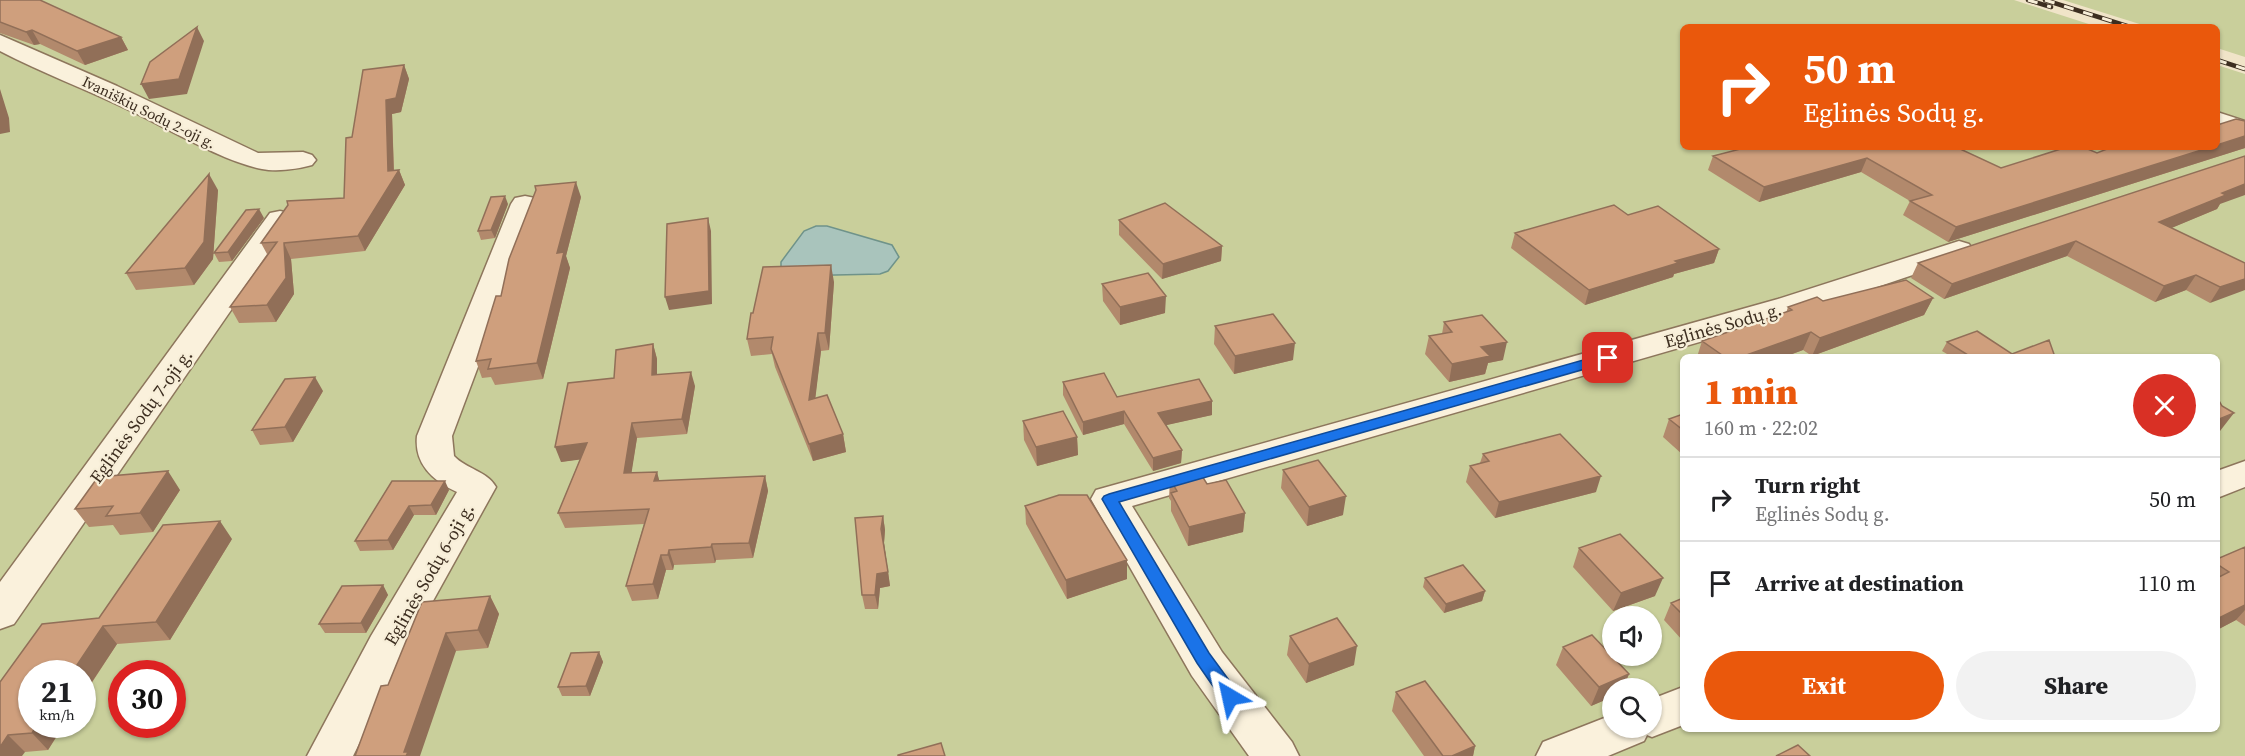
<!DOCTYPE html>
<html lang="en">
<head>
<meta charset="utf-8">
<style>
	body { margin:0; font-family:"Source Serif 4",serif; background:#f2f2f2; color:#202124; height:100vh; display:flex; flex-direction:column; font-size:22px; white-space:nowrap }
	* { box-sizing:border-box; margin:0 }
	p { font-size:20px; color:#757577 }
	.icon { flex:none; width:33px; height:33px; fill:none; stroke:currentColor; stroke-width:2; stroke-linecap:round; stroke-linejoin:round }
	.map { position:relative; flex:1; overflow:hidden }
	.drawer { position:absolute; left:1680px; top:354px; width:540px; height:378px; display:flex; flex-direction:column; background:#fff; border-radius:9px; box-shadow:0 2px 4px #0004 }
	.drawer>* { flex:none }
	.banner { position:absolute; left:1680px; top:24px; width:540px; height:126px; border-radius:9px; box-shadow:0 2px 4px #0004; background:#ea580c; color:#fff; overflow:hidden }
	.tools { position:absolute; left:1602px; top:606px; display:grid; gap:12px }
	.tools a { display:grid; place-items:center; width:60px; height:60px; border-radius:50%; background:#fff; box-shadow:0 2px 4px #0004; font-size:30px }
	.speed { position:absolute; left:18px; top:660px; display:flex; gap:12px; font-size:30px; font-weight:700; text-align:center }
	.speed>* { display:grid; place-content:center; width:78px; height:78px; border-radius:50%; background:#fff; box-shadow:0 2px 4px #0004; line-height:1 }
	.speed small { font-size:15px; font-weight:400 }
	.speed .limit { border:9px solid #d22; background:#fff; color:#111 }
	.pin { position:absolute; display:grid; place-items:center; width:51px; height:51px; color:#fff; margin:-26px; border-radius:12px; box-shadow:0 3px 9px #0006 }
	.me { position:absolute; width:66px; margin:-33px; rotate:324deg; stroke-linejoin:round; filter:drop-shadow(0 0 4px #0008) }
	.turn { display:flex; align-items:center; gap:21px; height:126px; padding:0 24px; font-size:27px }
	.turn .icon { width:78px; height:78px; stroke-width:2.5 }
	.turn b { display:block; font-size:42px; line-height:51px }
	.round { display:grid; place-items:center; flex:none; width:63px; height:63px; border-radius:32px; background:#f2f2f2 }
	.head { display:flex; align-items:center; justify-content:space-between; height:102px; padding:0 24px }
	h1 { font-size:36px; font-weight:800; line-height:45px; color:#ea580c }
	.cta { display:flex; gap:12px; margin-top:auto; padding:12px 24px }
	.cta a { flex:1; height:69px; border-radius:36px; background:#ea580c; color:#fff; font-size:24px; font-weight:800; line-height:69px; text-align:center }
	.cta a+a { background:#f2f2f2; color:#202124 }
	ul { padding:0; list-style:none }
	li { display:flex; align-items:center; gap:18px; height:84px; padding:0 24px; border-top:2px solid #e0e0e0 }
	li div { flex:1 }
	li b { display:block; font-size:22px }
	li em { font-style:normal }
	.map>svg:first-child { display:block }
	.green { fill:#c9cf9b; fill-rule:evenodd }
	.water { fill:#a9c4bc; stroke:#6f938a; stroke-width:1.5 }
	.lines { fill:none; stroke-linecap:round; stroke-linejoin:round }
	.minor-casing { stroke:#8d765c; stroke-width:3 }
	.minor { fill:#faf1dc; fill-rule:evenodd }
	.rail-casing { stroke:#3d2e20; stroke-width:4.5 }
	.rail { stroke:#f7eed8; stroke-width:3; stroke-dasharray:10; stroke-linecap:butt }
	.wall { fill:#b2896c }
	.shaded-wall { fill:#916f58 }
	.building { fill:#cf9f7d; stroke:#916f58; stroke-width:1.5 }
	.route { fill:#1a73e8; stroke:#114b97; stroke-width:1.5 }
	.labels { text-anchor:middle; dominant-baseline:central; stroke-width:4.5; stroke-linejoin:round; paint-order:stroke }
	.far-street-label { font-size:15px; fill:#3d2e20; stroke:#f7eed8 }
	.street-label { font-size:18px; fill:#3d2e20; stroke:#f7eed8 }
</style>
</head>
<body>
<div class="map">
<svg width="2245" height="756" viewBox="0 0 2245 756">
	<rect width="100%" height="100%" fill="#f0e4c8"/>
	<!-- green -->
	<path class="green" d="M0,0H2014L2098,27H1683V147H2217V65L2245,74V756H0ZM1683,357H2217V729H1683ZM1612,616H1652V656H1612ZM32,674H82V724H32ZM122,674H172V724H122ZM1612,688H1652V728H1612Z
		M2063,0H2245V57L2217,48V27H2149Z"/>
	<!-- water -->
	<path class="water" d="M816,226H827L892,245L899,257L888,271L880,274L791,276L781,268V262L804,231Z"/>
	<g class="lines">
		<!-- minor casing -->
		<g class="minor-casing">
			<path id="minor" d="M0,35L117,86L258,153L303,152L312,155L316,160L312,165C298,169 277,172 262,169C222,161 167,128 129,110C86,89 42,73 0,51Z
				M2217,112L2245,121V136L2217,127Z
				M525,196L535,198L539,204L452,436L454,456C466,469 487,471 496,487L403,655L353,756H307L371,636L457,492C433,481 414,464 417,436L511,204L515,198Z
				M280,211L290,213L294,219L14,624L0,629V582L270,213Z
				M1959,241L1969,244L1973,250L1969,256L1800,313L1132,506L1222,652L1292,742L1299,756H1249L1192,676L1091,499L1096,490L1778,299Z
				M2245,461V487L2217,498V471Z
				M1683,687V725L1652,737L1647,735L1644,741L1608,756H1536L1543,742L1612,715V728H1652V699Z"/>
		</g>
		<!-- minor -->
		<use href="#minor" class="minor"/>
		<!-- rail casing -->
		<g class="rail-casing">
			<path id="rail" d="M2028,0L2051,7
				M2045,0L2130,27
				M2217,60L2245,69"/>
		</g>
		<!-- rail -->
		<use href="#rail" class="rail"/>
	</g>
	<!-- wall -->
	<path class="wall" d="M0,0L121,37L128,50L85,65L40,44L34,45L0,33Z
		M404,65L409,79L401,112L392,114L394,170H399L405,185L365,251L291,259L294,294L276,322L239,323L230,307L267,254L261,243L344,198L352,137Z
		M2245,121V148L1948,242L1903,215L1910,201L1861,172L1759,202L1708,170L1713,156L1748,147L2001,168L2097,153Z
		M218,190L213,259L194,285L136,290L126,273Z
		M581,197L566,256L570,268L543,379L495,385L491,377L482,378L476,361L501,296Z
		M508,204L495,238L481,240L478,231Z
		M2220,204L2217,209L2171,228L2245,263L2210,303L2186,290L2155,302L2067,256L1944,299L1911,278L1918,263Z
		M1628,215L1719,249L1714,263L1674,274L1673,277L1585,305L1511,248L1515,233Z
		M264,218L232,261L219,262L214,253Z
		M1119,220L1222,246L1221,261L1162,279L1119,235Z
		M834,282L829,350L821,351L815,398L843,434L846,452L813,461L775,367L772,354L751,356L747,339L753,313Z
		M1102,284L1165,313L1120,325L1103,301Z
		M1933,298L1924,315L1812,356L1803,350L1784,357H1697L1702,341L1786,313L1788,307L1823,301Z
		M1444,322L1503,360L1488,363L1485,374L1449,382L1425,354L1429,336L1442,334Z
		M1215,326L1293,360L1234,374L1214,344Z
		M1947,342L2012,354L2055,357H1952L1942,351Z
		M653,344L657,359V375L695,386L687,434L637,438L631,473L657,472L659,481L765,476L768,491L753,558L716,560L715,563L674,565L673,570H666L658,599L632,601L626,586L644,524L565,528L558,513L580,459L561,462L614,378Z
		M1063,382L1117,397L1212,415L1166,425L1182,450L1181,463L1153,471L1124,424L1083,435L1063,395Z
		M323,391L293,442L260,445L252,430Z
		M1683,414V455L1663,437L1669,419Z
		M1023,421L1077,437L1078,455L1037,466L1024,440Z
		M1483,454L1596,492L1495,518L1466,482L1470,466L1480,463Z
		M1283,470L1343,515L1307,526L1281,488Z
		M1170,479L1207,484L1245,513L1243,532L1188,546L1171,511V501L1169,498Z
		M392,481L449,490L436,515H414L393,550L360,551L355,541Z
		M180,490L153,532L120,535L113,525L89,527L75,509Z
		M1025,506L1127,579L1067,599L1026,524Z
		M883,516L885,530L884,543L890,586L880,588L878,609H865L862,595Z
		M232,539L170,640L117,644L48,750L25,752L0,756V682L99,618Z
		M2245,547V626L2236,620L2217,630V559Z
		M1579,548L1655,596L1613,611L1573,567Z
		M1425,578L1485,591L1482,601L1444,613L1423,587Z
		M383,585L388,595L366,633H325L319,624Z
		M490,596L499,614L488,648L456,651L388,685L422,602Z
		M1683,598V641L1664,620L1671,603Z
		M1290,636L1354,665L1306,683L1287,655Z
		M1563,647L1629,674L1623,688H1612V697L1591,706L1556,665Z
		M599,652L603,662L590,696H562L558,687Z
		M1396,692L1475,746L1473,756H1424L1392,711Z"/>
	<!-- shaded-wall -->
	<path class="shaded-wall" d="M197,27L204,41L187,94L149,99L141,84Z
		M32,30L40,44L34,45L26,32Z
		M121,37L128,50L85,65L77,51Z
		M404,65L409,79L401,112L392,114L394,179L399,170L405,185L365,251L358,236L388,171L386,100Z
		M0,89L9,118L10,132L0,134Z
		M2245,136V148L1948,242L1956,227L2211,147H2217V145Z
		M1867,158L1861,172L1759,202L1764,187Z
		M209,174L218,190L213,259L194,285L185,268Z
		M576,182L581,197L566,256L570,268L543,379L537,363L557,253Z
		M2245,184V195L2220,204L2217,209L2150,237L2159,222L2222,193Z
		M505,196L508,204L495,238L491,230Z
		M259,209L264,218L232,261L228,252Z
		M708,218L711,231L712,304L669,310L665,297Z
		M2076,241L2067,256L1944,299L1952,284Z
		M284,243L291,259L294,294L276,322L267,305Z
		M1222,246L1221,261L1162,279L1163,264Z
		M1719,249L1714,263L1674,274L1673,277L1585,305L1589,290L1675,261Z
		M831,265L834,282L829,350L825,333Z
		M2196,275L2186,290L2155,302L2164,286Z
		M2245,279V290L2210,303L2220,287Z
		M1166,296L1165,313L1120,325V307Z
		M1933,298L1924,315L1812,356L1820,338Z
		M1811,332L1803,350L1784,357H1741Z
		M818,333L821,351L813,418L809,400Z
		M1507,342L1503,360L1488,363L1485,374L1449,382L1452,364L1481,347Z
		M1295,343L1293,360L1234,374L1235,356Z
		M653,344L657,359V390L652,375Z
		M691,372L695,386L687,434L682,419Z
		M315,377L323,391L293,442L285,427Z
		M1212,401V415L1158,427V413Z
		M1124,411V424L1083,435V422Z
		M2234,413L2220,431L2217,432V420Z
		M632,423L637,438L629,489L624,473Z
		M843,434L846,452L813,461L809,444Z
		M1077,437L1078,455L1037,466L1036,447Z
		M587,443L592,458L561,462L555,447Z
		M1182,450L1181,463L1153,471V458Z
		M168,471L180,490L153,532L140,513Z
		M657,472L661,487L654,481Z
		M765,476L768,491L753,558L749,543Z
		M1601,476L1596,492L1495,518L1499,502Z
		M445,481L449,490L436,515L431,505Z
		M1346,496L1343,515L1307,526L1309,507Z
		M409,506L414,515L393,550L388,540Z
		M1245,513L1243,532L1188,546L1189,527Z
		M883,516L885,530L884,543L890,586L880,588L878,609L875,595Z
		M220,521L232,539L170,640L156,622Z
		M712,544L716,560L715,563L711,547Z
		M669,550L674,565L673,570L668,555Z
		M661,555L666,570L658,599L653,584Z
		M1127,560V579L1067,599L1066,580Z
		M1663,578L1655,596L1613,611L1621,593Z
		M383,585L388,595L366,633L361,623Z
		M1485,591L1482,601L1444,613L1446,604Z
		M490,596L499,614L488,648L478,630Z
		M2245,605V610L2236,620L2217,630V619Z
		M103,626L117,644L82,697V674H71Z
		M446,633L456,651L420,756H406L404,752Z
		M1357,646L1354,665L1306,683L1309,664Z
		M599,652L603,662L590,696L586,686Z
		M1629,674L1623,688H1612V697L1591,706L1599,687Z
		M37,724H64L48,750L32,733Z
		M8,735L25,752L22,756H0V747Z
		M1475,746L1473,756H1452Z"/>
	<!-- building -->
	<path class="building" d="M0,0H40L121,37L77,51L32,30L26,32L0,22Z
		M197,27L179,79L141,84L150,62Z
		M404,65L396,98L386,100L388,171L399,170L358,236L284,243L286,278L267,305L230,307L277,242L261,243L288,205L287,201L344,198L346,138L352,137L363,70Z
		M2236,119L2245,121V136L2217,145V125Z
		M1748,147H1956L2001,168L2067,147H2083L2097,153L2112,147H2211L1956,227L1910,201L1932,195L1867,158L1764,187L1713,156Z
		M2245,156V184L2222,193L2226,195L2159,222L2245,263V279L2220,287L2196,275L2164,286L2076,241L1952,284L1918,263Z
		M209,174L204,242L185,268L126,273Z
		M576,182L557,253L564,252L537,363L488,369L491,359L476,361L496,296H501L509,259L536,190L535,186Z
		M505,196L491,230L478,231L491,197Z
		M1165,203L1222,246L1163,264L1119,220Z
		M1614,205L1628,215L1658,206L1719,249L1675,261L1678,263L1589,290L1515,233Z
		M259,209L228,252L214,253L246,210Z
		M708,218L709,291L665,297L667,224Z
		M831,265L825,333H818L809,400L827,395L843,434L809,444L771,349L773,337L747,339L751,313H753L763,267Z
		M1148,273L1166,296L1120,307L1102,284Z
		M1906,280L1933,298L1820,338L1811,332L1741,357H1725L1702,341L1792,310L1788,307L1817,297L1823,301Z
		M1273,314L1295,343L1235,356L1215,326Z
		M1482,315L1507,342L1481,347L1490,356L1452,364L1429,336L1452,332L1444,322Z
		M1977,331L2012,354L2049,340L2055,357H1971L1947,342Z
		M653,344L652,375L691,372L682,419L632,423L624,473L657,472L654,481L765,476L749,543L712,544L711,547L669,550L668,555H661L653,584L626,586L649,509L558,513L587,443L555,447L568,383L614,378L616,350Z
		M1104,373L1117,397L1199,379L1212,401L1158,413L1182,450L1153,458L1124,411L1083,422L1063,382Z
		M315,377L285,427L252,430L285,379Z
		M2217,397L2222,406L2234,413L2217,420Z
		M1063,411L1077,437L1036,447L1023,421Z
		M1683,414V430L1669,419Z
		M1560,434L1601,476L1499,502L1470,466L1489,461L1483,454Z
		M1318,460L1346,496L1309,507L1283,470Z
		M168,471L140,513L106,516L113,506L75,509L98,477Z
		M1199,471L1207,484L1226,480L1245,513L1189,527L1171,493L1177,491L1170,479Z
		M392,481H445L431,505L409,506L388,540L355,541Z
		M1059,495H1087L1127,560L1066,580L1025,506Z
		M883,516L881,529L888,572L877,574L875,595H862L855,518Z
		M220,521L156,622L103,626L71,674H32V724H37L32,733L8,735L0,747V682L42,624L99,618L163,525Z
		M1620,534L1663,578L1621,593L1579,548Z
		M2245,547V605L2217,619V578L2229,572L2217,564V559Z
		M1463,565L1485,591L1446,604L1425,578Z
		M383,585L361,623L319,624L342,586Z
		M490,596L478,630L446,633L404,752H408L406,756H355L381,686L388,685L422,602Z
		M1683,598V615L1671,603Z
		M1337,618L1357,646L1309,664L1290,636Z
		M1592,635L1629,674L1599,687L1563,647Z
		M599,652L586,686L558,687L571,653Z
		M1425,681L1475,746L1452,756H1443L1396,692Z
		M941,743L945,756H898V755Z
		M1798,745L1810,756H1776Z"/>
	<!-- route -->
	<path class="route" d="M1608,353L1615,358L1613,361L1119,502L1209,653L1237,691L1239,697L1237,702L1230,704L1224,702L1197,663L1102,499L1104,496L1109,494Z"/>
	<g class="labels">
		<!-- far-street labels -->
		<g class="far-street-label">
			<text transform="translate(149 112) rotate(26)">Ivaniškių Sodų 2-oji g.</text>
		</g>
		<!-- street labels -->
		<g class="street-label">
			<text transform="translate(1723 325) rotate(-16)">Eglinės Sodų g.</text>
			<text transform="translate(141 416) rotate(-54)">Eglinės Sodų 7-oji g.</text>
			<text transform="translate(429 574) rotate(-60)">Eglinės Sodų 6-oji g.</text>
		</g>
	</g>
</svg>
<div class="tools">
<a><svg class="icon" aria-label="sound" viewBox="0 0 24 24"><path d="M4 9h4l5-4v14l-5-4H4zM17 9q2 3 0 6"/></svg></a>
<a><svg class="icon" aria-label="search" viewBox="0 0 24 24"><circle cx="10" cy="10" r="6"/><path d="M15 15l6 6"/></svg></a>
</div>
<div class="speed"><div>21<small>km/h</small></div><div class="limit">30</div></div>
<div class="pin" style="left:1608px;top:358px;background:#d93025"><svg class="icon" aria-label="arrive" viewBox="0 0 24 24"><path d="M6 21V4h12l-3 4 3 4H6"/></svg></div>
<svg class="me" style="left:1230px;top:697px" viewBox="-20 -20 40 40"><path d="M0-17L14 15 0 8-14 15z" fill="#1a73e8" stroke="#fff" stroke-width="4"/></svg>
<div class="banner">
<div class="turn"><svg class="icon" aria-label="right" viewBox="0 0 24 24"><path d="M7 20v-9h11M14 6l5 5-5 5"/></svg><div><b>50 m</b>Eglinės Sodų g.</div></div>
</div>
<section class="drawer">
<div class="head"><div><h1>1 min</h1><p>160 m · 22:02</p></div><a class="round" style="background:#d93025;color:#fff"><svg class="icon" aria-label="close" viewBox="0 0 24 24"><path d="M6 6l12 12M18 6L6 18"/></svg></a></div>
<ul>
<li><svg class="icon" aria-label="right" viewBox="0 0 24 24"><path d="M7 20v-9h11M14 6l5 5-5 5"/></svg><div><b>Turn right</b><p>Eglinės Sodų g.</p></div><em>50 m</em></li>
<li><svg class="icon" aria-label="arrive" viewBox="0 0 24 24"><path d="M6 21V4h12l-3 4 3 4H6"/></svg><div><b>Arrive at destination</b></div><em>110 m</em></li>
</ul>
<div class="cta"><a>Exit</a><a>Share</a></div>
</section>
</div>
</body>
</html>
